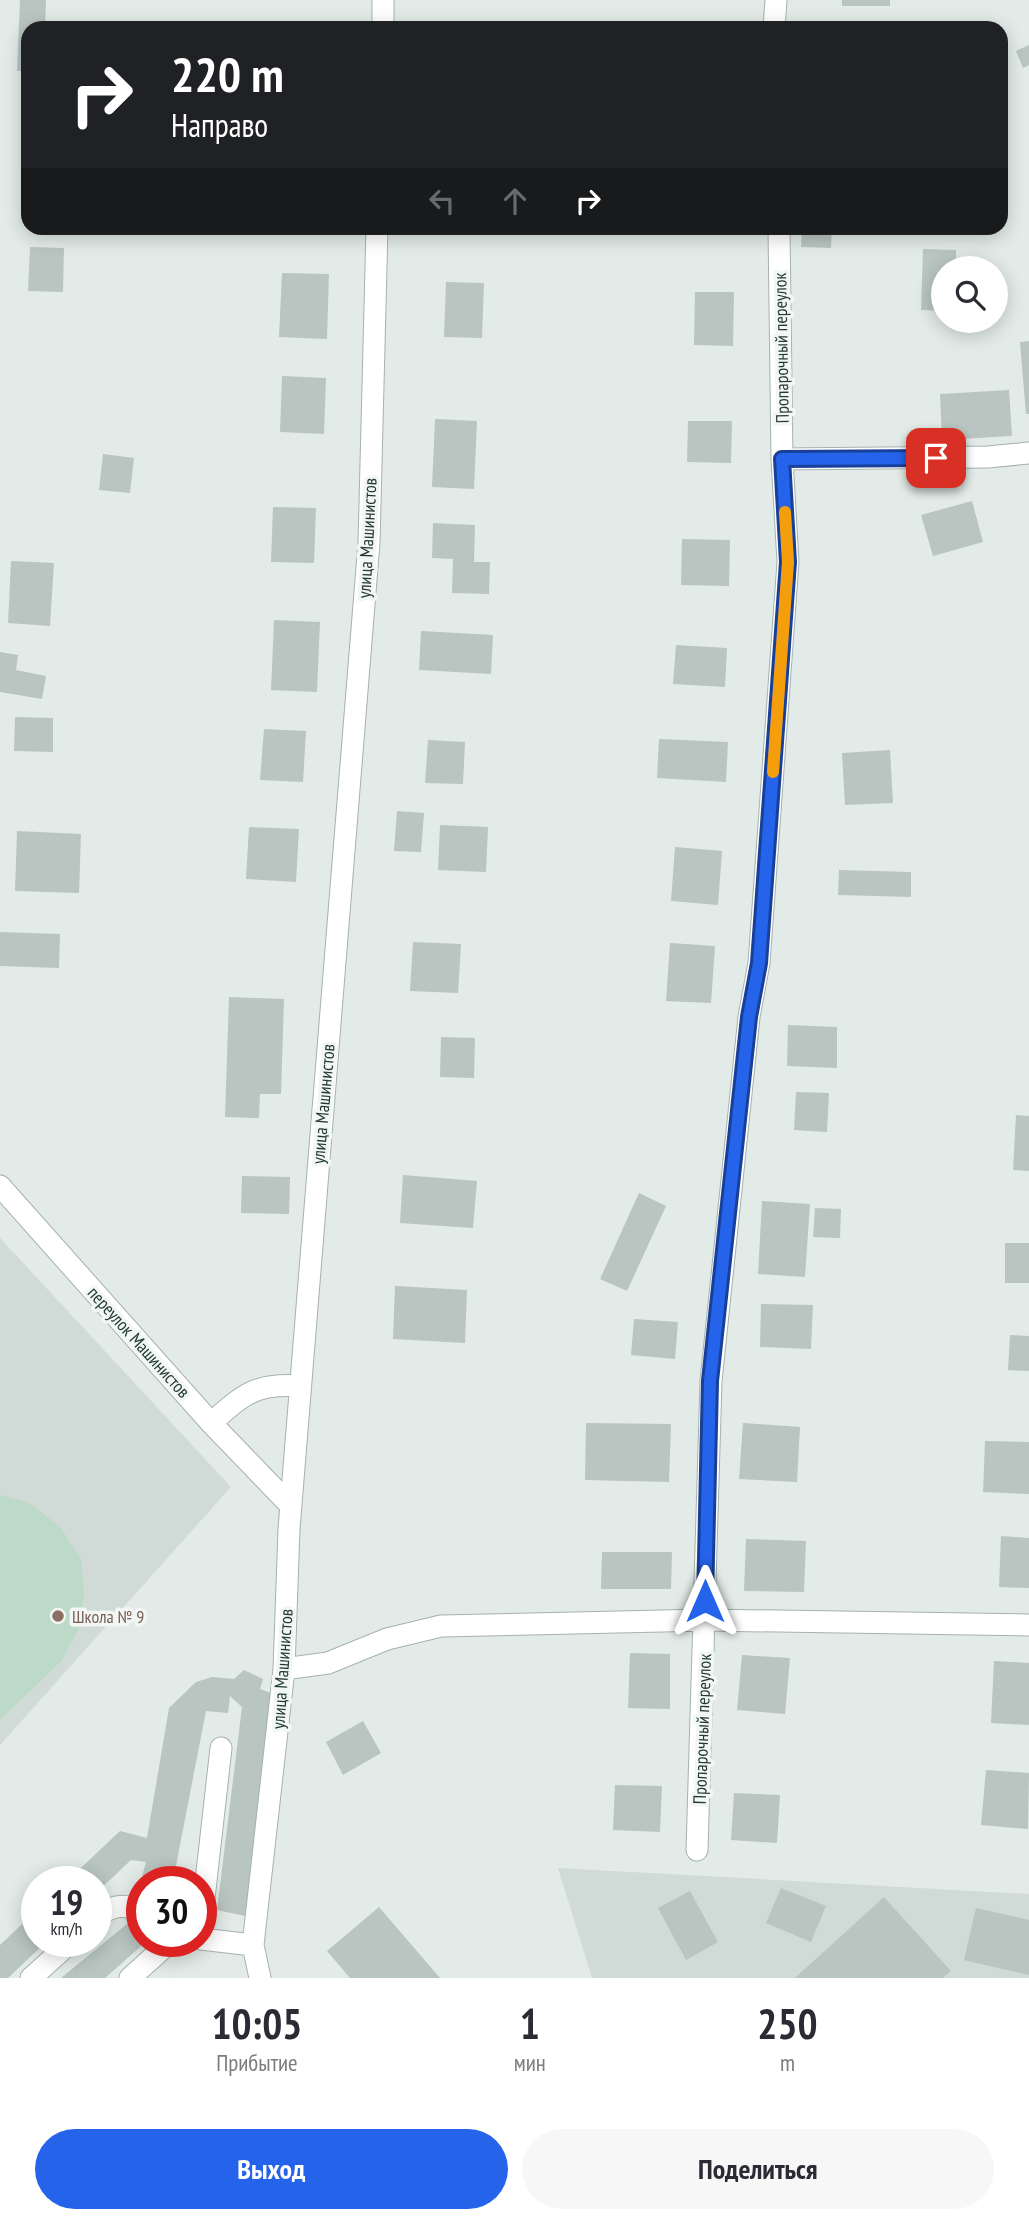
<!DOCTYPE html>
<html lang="ru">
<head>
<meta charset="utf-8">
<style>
	body { margin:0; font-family:"PT Sans Narrow",sans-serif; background:#f7f7f7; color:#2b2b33; height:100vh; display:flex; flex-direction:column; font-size:26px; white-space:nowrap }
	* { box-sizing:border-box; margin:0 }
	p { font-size:23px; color:#7c7c81 }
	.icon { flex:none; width:38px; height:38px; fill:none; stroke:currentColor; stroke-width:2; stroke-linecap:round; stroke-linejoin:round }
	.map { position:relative; height:1978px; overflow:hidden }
	.sheet { display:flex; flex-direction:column; background:#fff; flex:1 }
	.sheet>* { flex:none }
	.guide { position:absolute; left:21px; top:21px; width:987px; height:214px; border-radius:21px; box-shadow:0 4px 18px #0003; background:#202124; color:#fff; overflow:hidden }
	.fabs { position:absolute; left:931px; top:256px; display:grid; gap:14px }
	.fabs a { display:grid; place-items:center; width:77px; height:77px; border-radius:50%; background:#fff; box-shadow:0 4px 18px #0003; font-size:35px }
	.speed { position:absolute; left:21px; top:1866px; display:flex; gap:14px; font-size:35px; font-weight:700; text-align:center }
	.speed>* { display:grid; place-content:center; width:91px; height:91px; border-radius:50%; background:#fff; box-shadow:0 4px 18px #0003; line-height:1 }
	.speed small { font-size:18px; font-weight:400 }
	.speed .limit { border:10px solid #d22; background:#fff; color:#111 }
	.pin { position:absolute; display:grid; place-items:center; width:60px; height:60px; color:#fff; margin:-30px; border-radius:14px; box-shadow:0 4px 10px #0006 }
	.me { position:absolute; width:77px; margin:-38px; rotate:0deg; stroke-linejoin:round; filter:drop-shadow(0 0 5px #0008) }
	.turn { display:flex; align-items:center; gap:24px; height:147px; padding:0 35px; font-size:32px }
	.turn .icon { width:91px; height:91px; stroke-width:2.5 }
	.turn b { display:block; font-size:49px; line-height:60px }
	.lanes { display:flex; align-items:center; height:66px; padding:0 35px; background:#0003; justify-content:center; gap:35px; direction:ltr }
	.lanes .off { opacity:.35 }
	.eta { display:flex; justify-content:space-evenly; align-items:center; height:119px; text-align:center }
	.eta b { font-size:42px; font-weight:600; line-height:49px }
	.button { display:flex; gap:14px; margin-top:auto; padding:14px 35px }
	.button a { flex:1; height:80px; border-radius:42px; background:#2563eb; color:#fff; font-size:28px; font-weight:600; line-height:80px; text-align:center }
	.button a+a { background:#f7f7f7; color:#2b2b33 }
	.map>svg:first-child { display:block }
	.built { fill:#d0dad6 }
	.green { fill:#bdd9c7 }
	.building { fill:#b8c5c0 }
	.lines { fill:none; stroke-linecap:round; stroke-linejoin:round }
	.minor-casing { stroke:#a5b2ae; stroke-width:23 }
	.minor { stroke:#fff; stroke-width:21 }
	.route-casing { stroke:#184099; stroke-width:18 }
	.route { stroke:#2563eb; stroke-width:12 }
	.slow { stroke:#f59e0b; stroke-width:12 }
	.education-dot { fill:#8d6e63; stroke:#f2f7f5; stroke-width:2.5 }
	.labels { text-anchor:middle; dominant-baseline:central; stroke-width:7; stroke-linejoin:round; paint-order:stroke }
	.street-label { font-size:18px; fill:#243a35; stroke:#f2f7f5 }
	.education-label { font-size:18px; fill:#785e54; stroke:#f2f7f5; text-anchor:start }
</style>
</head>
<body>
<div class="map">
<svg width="1029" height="1978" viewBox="0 0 1029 1978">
	<rect width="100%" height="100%" fill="#e2ebe7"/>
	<!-- built -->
	<path class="built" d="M0,1238L231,1487L0,1745Z
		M558,1868L1029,1894V1978H592Z"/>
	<!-- green -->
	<path class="green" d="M0,1495L29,1503L60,1527L81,1559L84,1596L79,1628L62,1660L0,1720Z"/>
	<!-- building -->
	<path class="building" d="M20,0H46L45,28H28V71H17Z
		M842,0H890V6H842Z
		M1029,45V65L1023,68L1016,51Z
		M802,228H832L831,248L801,247Z
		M30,247L64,248L63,292L28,291Z
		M923,249L956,250V268H943V311L921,310Z
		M282,273L329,274L327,339L279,337Z
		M446,282L484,283L482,338L444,337Z
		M695,292H734L733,346L694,345Z
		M1029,341V414H1026L1020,342Z
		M282,376L326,378L324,434L280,432Z
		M1009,390L1012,436L942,440L940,394Z
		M435,419L477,421L474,489L432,487Z
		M688,421H732L731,463L687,462Z
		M103,454L134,458L130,493L99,490Z
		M972,501L983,542L933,556L921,515Z
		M273,507L316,508L314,563L271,562Z
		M433,523L475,525L474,562H490L489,594L452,593L453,559L432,558Z
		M682,539L730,540L729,586L681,585Z
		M11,561L54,563L50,626L8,623Z
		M274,620L320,622L317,692L271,690Z
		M421,631L493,635L491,674L419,670Z
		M676,645L727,648L725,687L673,684Z
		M0,652L18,655L16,670L46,676L42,699L0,692Z
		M15,717L53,718V752L14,751Z
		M264,729L306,731L303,782L260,780Z
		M659,739L728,742L726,782L657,778Z
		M428,740L465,742L463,784L425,783Z
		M890,750L893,803L845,805L842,753Z
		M397,811L424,813L421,852L394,851Z
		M440,825L488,827L486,872L438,870Z
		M249,827L299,829L296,882L246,879Z
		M17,831L81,834L79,893L15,891Z
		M675,847L722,851L718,905L671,901Z
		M839,870L911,872V897L838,895Z
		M0,932L60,934L59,968L0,966Z
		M413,942L461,944L458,993L410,991Z
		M670,943L715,946L711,1003L666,1001Z
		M229,997L284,999L281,1094H260L259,1118L225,1117Z
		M788,1025L837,1027V1068L787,1066Z
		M441,1037L475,1038L474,1078L440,1077Z
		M796,1092L829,1093L827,1132L794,1130Z
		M1016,1115L1029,1116V1171L1013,1170Z
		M403,1175L477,1181L473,1228L400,1223Z
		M242,1176L290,1177L289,1214L241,1213Z
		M639,1193L666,1206L627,1291L600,1279Z
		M762,1201L810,1204L805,1277L758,1274Z
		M815,1208L841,1209L840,1238L813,1237Z
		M1005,1243H1029V1283H1005Z
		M395,1286L467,1290L465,1343L393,1339Z
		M761,1304L813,1305L811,1349L760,1347Z
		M634,1319L678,1322L675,1359L631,1355Z
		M1010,1335L1029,1336V1371L1008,1370Z
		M586,1423L671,1424L669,1482L585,1480Z
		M743,1423L800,1427L797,1482L739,1479Z
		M985,1441L1029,1442V1494L983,1492Z
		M1001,1536L1029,1538V1588L999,1587Z
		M746,1539L806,1541L804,1592L744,1591Z
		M602,1552H672L671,1589H601Z
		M630,1653L670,1654V1709L628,1708Z
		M742,1655L790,1658L785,1714L737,1710Z
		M994,1661L1029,1663V1725L991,1723Z
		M244,1670L263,1679L260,1689L277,1695L250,1917L217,1910L242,1707L230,1696L228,1713L206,1711L173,1881H141L146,1862L131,1860L96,1893V1881H67L120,1831L147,1838L169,1708L196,1682L212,1677L234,1679Z
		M363,1721L381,1753L343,1775L326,1742Z
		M986,1770L1029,1773L1028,1829L981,1825Z
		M615,1785L662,1786L660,1832L613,1830Z
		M734,1793L780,1795L777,1843L731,1840Z
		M781,1888L826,1906L811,1942L766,1923Z
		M690,1891L718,1942L686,1960L658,1908Z
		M884,1897L951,1971L943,1978H795Z
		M379,1907L440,1978H350L327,1951Z
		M976,1908L1029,1920V1975L964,1960Z
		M37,1910V1941H47L8,1978H0V1945Z
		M133,1919L142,1929V1941H147L105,1978H61Z"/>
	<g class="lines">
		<!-- minor casing -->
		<g class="minor-casing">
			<path id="minor" d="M383,28V0
				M774,28L776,0
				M782,459L988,457L1029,453
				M0,1186L211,1423C244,1394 255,1383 300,1386
				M211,1423L291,1506
				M284,1669L328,1663L387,1639L441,1626L706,1620L1029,1625
				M697,1850L711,1381L749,1017L759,963L788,562L782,459L779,228
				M96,1918C111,1905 126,1902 142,1914
				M201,1925L221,1748
				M201,1939L253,1945
				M31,1978L72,1941
				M130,1978L171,1941
				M260,1978L253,1945L284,1669L289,1529L369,543L377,228"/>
		</g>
		<!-- minor -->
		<use href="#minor" class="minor"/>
	</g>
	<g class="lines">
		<!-- route casing -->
		<g class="route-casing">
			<path id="route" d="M705,1601L710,1381L749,1017L759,963L788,562L782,459L936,458"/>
		</g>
		<!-- route -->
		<use href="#route" class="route"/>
		<!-- slow -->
		<path class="slow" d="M773,772L788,562L785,512"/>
	</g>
	<!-- markers -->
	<circle class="education-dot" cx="58" cy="1616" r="7"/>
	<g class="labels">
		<!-- street labels -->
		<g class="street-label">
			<text transform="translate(781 348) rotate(-91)">Пропарочный переулок</text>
			<text transform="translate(367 538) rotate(-87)">улица Машинистов</text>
			<text transform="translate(323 1104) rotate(-85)">улица Машинистов</text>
			<text transform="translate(139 1342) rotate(48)">переулок Машинистов</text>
			<text transform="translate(282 1669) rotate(-86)">улица Машинистов</text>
			<text transform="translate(702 1729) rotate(-88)">Пропарочный переулок</text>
		</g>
		<!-- education labels -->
		<g class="education-label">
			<text x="72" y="1616">Школа № 9</text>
		</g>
	</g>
</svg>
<div class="fabs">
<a><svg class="icon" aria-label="search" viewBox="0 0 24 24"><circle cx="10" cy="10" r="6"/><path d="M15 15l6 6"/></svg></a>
</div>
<div class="speed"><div>19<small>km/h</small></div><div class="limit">30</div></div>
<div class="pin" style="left:936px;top:458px;background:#d93025"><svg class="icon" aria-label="arrive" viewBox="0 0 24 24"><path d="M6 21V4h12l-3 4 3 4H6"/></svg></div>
<svg class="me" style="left:705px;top:1601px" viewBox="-20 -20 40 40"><path d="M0-17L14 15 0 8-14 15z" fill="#2563eb" stroke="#fff" stroke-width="4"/></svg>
<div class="guide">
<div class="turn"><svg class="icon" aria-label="right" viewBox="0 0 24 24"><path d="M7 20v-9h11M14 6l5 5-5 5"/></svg><div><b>220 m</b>Направо</div></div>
<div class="lanes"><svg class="icon off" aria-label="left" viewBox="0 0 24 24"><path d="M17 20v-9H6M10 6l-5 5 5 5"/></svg><svg class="icon off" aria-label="ahead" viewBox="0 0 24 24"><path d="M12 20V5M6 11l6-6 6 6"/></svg><svg class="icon" aria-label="right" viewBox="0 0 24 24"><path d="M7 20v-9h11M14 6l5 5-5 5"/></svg></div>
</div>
</div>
<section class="sheet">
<div class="eta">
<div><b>10:05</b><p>Прибытие</p></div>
<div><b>1</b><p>мин</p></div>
<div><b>250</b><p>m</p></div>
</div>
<div class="button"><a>Выход</a><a>Поделиться</a></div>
</section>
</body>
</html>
